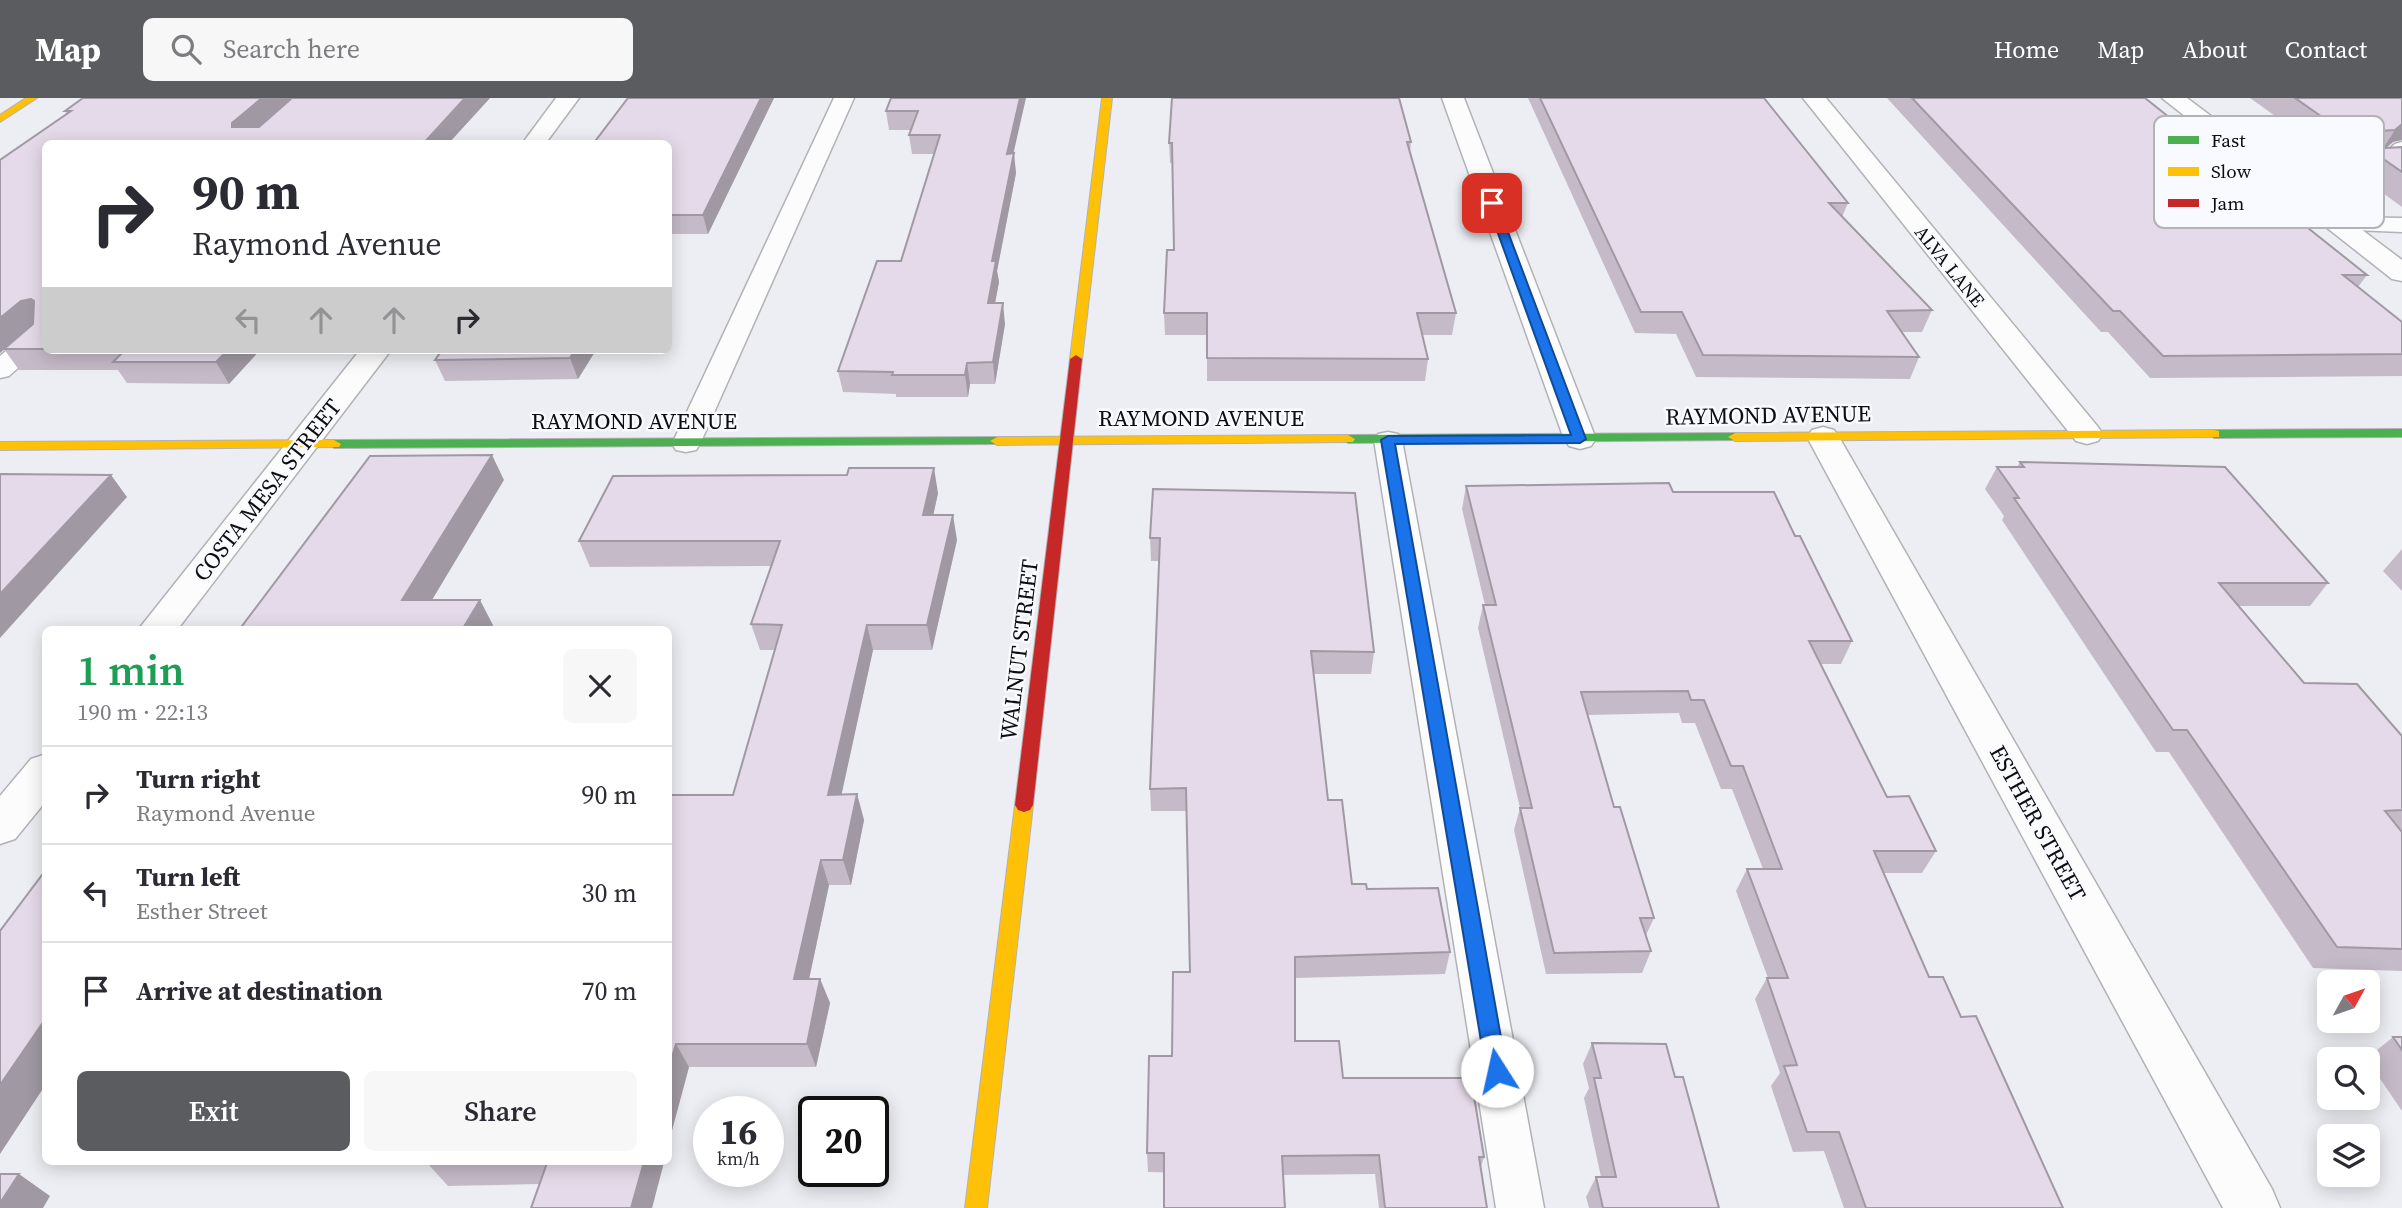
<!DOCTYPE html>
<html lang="en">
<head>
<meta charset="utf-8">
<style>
	body { margin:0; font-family:"Source Serif 4",serif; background:#f7f7f7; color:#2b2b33; height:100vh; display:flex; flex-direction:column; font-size:26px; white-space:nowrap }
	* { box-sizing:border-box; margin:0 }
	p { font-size:23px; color:#7c7c81 }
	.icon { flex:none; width:38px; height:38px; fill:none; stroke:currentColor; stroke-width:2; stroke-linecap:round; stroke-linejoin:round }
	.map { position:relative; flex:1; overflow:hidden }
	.drawer { position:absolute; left:42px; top:528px; width:630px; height:539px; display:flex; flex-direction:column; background:#fff; border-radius:10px; box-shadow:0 4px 18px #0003 }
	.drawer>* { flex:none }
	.guide { position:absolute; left:42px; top:42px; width:630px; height:214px; border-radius:10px; box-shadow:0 4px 18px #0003; background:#fff; color:#2b2b33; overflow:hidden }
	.needle { width:46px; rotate:50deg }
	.tools { position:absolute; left:2317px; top:872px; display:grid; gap:14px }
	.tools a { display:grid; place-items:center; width:63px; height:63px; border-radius:10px; background:#fff; box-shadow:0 4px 18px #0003; font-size:35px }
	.speed { position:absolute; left:693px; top:998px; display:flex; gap:14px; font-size:35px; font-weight:700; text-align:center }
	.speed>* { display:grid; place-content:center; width:91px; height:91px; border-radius:50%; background:#fff; box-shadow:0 4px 18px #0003; line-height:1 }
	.speed small { font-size:18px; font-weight:400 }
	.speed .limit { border:4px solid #111; border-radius:10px; background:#fff; color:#111 }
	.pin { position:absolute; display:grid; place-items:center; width:60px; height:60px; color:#fff; margin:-30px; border-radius:14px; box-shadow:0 4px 10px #0006 }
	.me { position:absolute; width:77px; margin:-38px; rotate:350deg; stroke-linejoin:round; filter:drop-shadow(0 0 5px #0008) }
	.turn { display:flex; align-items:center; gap:24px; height:147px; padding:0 35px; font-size:32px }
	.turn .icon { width:91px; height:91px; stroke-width:2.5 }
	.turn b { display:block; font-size:49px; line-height:60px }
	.lanes { display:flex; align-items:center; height:66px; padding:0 35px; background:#0003; justify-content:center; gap:35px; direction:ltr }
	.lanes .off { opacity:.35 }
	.round { display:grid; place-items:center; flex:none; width:74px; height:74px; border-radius:10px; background:#f7f7f7 }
	.head { display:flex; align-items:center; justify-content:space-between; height:119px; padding:0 35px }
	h1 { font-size:42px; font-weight:600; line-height:52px; color:#1e9e55 }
	.primary-button { display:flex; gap:14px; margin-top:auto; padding:14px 35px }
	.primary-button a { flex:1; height:80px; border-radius:10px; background:#5b5c5f; color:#fff; font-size:28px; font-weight:600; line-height:80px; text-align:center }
	.primary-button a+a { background:#f7f7f7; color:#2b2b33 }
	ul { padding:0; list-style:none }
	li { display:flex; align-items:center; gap:21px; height:98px; padding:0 35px; border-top:2px solid #e1e1e2 }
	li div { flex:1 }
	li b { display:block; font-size:26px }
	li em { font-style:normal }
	header { display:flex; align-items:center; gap:42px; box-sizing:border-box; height:98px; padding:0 35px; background:#5b5c5f; color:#fff }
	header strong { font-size:33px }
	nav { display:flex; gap:38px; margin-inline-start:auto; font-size:24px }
	.search { width:490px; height:63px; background:#f7f7f7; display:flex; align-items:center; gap:18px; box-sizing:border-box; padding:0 24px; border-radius:10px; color:#7c7c81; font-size:26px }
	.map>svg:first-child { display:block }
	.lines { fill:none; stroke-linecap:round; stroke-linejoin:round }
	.lane-casing { stroke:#b2b2b6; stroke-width:3 }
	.street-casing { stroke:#b2b2b6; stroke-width:3 }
	.fast-casing { stroke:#b2b2b6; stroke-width:2 }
	.slow-casing { stroke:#b2b2b6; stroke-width:2 }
	.jam-casing { stroke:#b2b2b6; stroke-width:2 }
	.lane { fill:#fcfcfd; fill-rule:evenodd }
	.street { fill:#fcfcfd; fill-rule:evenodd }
	.fast { fill:#4caf50; fill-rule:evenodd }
	.slow { fill:#ffc107; fill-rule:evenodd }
	.jam { fill:#c62828; fill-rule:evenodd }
	.wall { fill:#c5bbc8 }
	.shaded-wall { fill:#a099a3 }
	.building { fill:#e5dae9; stroke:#a099a3; stroke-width:2 }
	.route { fill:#1a73e8; stroke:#114b97; stroke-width:2 }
	.labels { text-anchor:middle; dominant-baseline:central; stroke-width:5; stroke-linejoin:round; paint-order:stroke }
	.far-street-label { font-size:19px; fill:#0d0d10; stroke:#f9faff }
	.street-label { font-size:23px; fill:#0d0d10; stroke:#f9faff }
	.key { fill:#f9faff; stroke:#b2b3b7; stroke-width:2 }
	.key-label { font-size:19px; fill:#0d0d10 }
</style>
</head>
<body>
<header>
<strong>Map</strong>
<div class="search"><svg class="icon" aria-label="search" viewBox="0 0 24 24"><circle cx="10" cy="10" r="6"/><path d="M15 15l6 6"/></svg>Search here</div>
<nav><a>Home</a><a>Map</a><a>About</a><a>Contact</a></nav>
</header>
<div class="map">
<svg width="2402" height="1110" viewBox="0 0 2402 1110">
	<rect width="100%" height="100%" fill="#edeef3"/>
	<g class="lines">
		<!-- lane casing -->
		<g class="lane-casing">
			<path id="lane" d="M834,0H854L700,346L696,352L686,354L676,352L672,346Z
				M2402,44V61L2387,70L2264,76L2253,70L2264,64L2381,58L2395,46Z
				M2337,119L2402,120V134L2329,131L2326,126L2329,121Z
				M46,224V245L9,278L0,280V258L37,226Z
				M1388,334L1398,336L1402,342L1544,1110H1496L1374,342L1378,336Z"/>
		</g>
		<!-- street casing -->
		<g class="street-casing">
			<path id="street" d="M556,0H579L545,46H522Z
				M1442,0H1464L1596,341L1591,348L1580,351L1569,348L1564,341Z
				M1803,0H1826L2098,329L2103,336L2098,343L2087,346L2076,343Z
				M2162,0H2187L2402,162V183L2392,181Z
				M360,252H391L177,532H138Z
				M1823,329L1834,332L1839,339L2272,1091L2280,1110H2223L1807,339L1812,332Z
				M46,656V703L15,741L0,746V698L31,661Z"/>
		</g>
		<!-- fast casing -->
		<g class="fast-casing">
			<path id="fast" d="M2402,331V339L2214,340L2207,336L2214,332Z
				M1735,335L1740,336V342L1348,345L1341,341L1348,337Z
				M997,339L1002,340V346L334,350L327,346L334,342Z"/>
		</g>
		<!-- slow casing -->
		<g class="slow-casing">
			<path id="slow" d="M26,0H37L0,24V17Z
				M1102,0H1112L1082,261L1076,265L1070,261Z
				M2214,332L2219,333V339L1735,343L1728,339L1735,335Z
				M1348,337L1355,341L1353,344L997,347L990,343L997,339Z
				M334,342L341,346L339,349L0,352V344Z
				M1024,700L1030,702L1033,707L987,1110H965L1015,707L1018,702Z"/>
		</g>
		<!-- jam casing -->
		<g class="jam-casing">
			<path id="jam" d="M1076,257L1082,261L1033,707L1030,712L1024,714L1018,712L1015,707L1070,261Z"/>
		</g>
		<!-- lane -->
		<use href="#lane" class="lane"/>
		<!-- street -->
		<use href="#street" class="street"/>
		<!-- fast -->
		<use href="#fast" class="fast"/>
		<!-- slow -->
		<use href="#slow" class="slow"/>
		<!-- jam -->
		<use href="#jam" class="jam"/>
	</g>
	<!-- wall -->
	<path class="wall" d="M83,0H292L265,24L292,0H490L448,46H46V252H260L229,286L127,285L118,272H19L4,251L0,255V62L67,16L65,13Z
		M628,0H774L708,136H668V46Z
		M891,0L1013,55L1016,75L997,173L999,184L995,205L1005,226L995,286H970L968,299H896V296L843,294L838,273L901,163L934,56H912L909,37L911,32H889L886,13Z
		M1528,0H1764L1848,105L1842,119L1932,212L1922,234H1902L1919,259L1910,281L1696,279L1676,236L1635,235Z
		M1887,0H2145L2367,177L2358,189L2402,224V278L2150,280L2108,234H2101Z
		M2250,0H2402L2393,44L2386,50L2402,49V109L2354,74L2365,56L2331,58Z
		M1411,44L1410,54L1456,215L1452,237H1422L1428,261L1425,283H1207V237H1165L1164,215L1174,152L1172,65H1170L1169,45Z
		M596,252L578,281L445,283L435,262Z
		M2020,364L2328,485L2310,508H2238L2304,585L2402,638V873L2313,870L2169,654H2156L2002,422L2004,418L1985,391L1997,369H2017Z
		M1466,388L1673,394L1795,438L1852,543L1841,566H1821L1887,699L1936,753L1922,775H1884L1929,879L1961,919L2063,1110H1844L1824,1053L1793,1054L1771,988L1780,975L1755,901L1767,880H1768L1736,793L1747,771H1763L1732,691H1721L1695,625H1682L1679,615L1587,617L1614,709L1654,820L1646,837L1651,853L1642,875L1546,876L1514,732L1520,710L1478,530L1483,507H1485L1462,411Z
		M1153,391L1374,554L1371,576H1314L1328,702L1352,786L1367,791L1450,854L1445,876L1295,880V943L1343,980L1484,1059L1481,1069L1487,1110H1379L1375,1076L1283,1077L1148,1074L1147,1055L1172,958L1189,874L1187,713H1151L1150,691L1159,463H1151L1150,440Z
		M938,395L933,417L957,442L932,552H873L841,697L857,696L864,722L851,787H829L809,881H820L830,905L816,969H689L668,1047V697H733L775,552H760L751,526L771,468L590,469L579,443Z
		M2402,451V493L2383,473Z
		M2393,939H2402V1013L2368,963V961H2366Z
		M1592,945L1675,979L1719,1110H1589L1586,1099L1596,1079H1601L1584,1000L1589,990L1583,966Z
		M429,1064H664L652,1110H531L539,1086L448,1088L428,1066Z"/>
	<!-- shaded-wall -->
	<path class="shaded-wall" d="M262,0H292L242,44L232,29V25Z
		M465,0H490L448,46H423Z
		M761,0H774L708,136L703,117Z
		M1020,0H1026L1009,75L1007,56Z
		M2402,26V42L2393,44L2380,55L2395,32Z
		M1014,55L1016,75L997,173L999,184L991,226L988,205L992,163Z
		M31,201L45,221L35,224L0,255V220L21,203Z
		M1003,205L1005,226L995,286L993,264Z
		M228,252H260L229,286L216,264Z
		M575,252H596L578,281L570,260Z
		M967,265L970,286L968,299L965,277Z
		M492,357L504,382L417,527L402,502Z
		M934,370L938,395L928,442L923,417Z
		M111,377L127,399L0,540V496Z
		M953,417L957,442L932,552L927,527Z
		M480,502L493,527L491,532H462Z
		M867,527L873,552L836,722L828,697Z
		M857,696L864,722L851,787L843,762Z
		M821,762L829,787L804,905L794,881Z
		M820,881L830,905L816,969L807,946Z
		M46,920V986L0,1056V987Z
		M676,946L689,969L668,1047V973Z
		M644,1064H664L652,1110H631Z
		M19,1076L50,1098L43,1110H0V1105Z"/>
	<!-- building -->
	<path class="building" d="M83,0H262L232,25V29H259L292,0H465L423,46H46V251H4L33,226L34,203L31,201L21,203L0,220V62L71,13H65Z
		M628,0H761L703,117H668V46H593Z
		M891,0H1020L1007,56L1014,55L992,163H996L988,205H1003L993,264L967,265L965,277H892L893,274L838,273L877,163H901L940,37H909L918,13H886Z
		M1172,0H1399L1411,44H1407L1456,215H1417L1428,261L1207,260V215H1164L1167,152H1174L1172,45H1169Z
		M1540,0H1764L1848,105H1829L1932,212L1887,213L1919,259L1703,257L1682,214H1641Z
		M1912,0H2145L2367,177H2343L2402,224V256L2163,258L2120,213H2113Z
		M2295,0H2402V26L2395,32L2345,35Z
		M2402,49V74L2369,51Z
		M125,252H228L216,264H113Z
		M442,252H575L570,260L435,262Z
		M492,357L402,502H480L462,532H239L370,358Z
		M2020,364L2225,369L2328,485H2219L2304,585L2357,586L2402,638V712L2385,713L2402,734V851L2337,849L2187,632H2173L2014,400H2019L1997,369H2024Z
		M849,370H934L923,417H953L927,527H867L828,697L857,696L843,762H821L794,881H820L807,946H676L668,973V697H733L782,527L751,526L780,443H579L613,378L847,377Z
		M0,376L111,377L0,496Z
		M1669,385L1673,394H1774L1795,438H1800L1852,543H1809L1887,699L1909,698L1936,753H1874L1929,879H1943L1961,919L1976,918L2063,1110H1866L1839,1034H1807L1784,968L1797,967L1767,880H1788L1747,771H1782L1743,668H1731L1704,602H1691L1688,593L1581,594L1614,709H1620L1654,820H1640L1651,853L1554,855L1520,710H1532L1483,507H1496L1466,388Z
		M1153,391L1355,395L1374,554L1311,553L1328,702H1342L1352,786H1366L1367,791L1438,790L1450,854L1295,859V943H1339L1343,980H1471L1484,1059H1479L1487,1110H1385L1379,1057L1282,1058L1285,1110H1164V1055H1147L1149,958H1172L1173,874H1190L1186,690L1150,691L1160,440H1150Z
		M42,777H46V920L0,987V833Z
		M2393,939H2402V952Z
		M1592,945L1666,946L1675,979H1683L1719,1110H1603L1596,1079H1616L1594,980H1601Z
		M429,1064H644L631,1110H531L547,1065L428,1066Z
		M0,1076H19L0,1105Z"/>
	<!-- route -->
	<path class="route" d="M1492,102L1497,105L1586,341L1580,345L1395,346L1507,973L1504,980L1497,983L1489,980L1486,973L1381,342L1388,338L1571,337L1487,105Z"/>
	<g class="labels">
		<!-- far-street labels -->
		<g class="far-street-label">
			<text transform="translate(1950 168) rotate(51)">ALVA LANE</text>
		</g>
		<!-- street labels -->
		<g class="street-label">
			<text transform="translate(1768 317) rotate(-1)">RAYMOND AVENUE</text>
			<text x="1201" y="320">RAYMOND AVENUE</text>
			<text x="634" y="323">RAYMOND AVENUE</text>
			<text transform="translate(267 392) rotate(-52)">COSTA MESA STREET</text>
			<text transform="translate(1019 552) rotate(-83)">WALNUT STREET</text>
			<text transform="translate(2038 725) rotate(61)">ESTHER STREET</text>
		</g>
	</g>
	<!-- legend -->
	<rect x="2154" y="18" width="230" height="112" rx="10" class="key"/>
	<rect x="2168" y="38" width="31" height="8" fill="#4caf50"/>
	<rect x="2168" y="69" width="31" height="9" fill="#ffc107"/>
	<rect x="2168" y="101" width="31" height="8" fill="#c62828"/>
	<g class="key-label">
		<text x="2211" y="49">Fast</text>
		<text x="2211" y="80">Slow</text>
		<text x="2211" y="112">Jam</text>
	</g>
</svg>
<div class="tools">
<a><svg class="needle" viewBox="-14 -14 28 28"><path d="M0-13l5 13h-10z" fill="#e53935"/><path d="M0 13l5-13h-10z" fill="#7c7c81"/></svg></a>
<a><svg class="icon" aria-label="search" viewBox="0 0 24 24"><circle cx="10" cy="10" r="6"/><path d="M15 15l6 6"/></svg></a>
<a><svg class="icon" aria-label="layers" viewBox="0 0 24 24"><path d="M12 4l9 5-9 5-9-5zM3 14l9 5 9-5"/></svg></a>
</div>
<div class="speed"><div>16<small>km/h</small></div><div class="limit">20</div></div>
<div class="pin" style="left:1492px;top:105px;background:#d93025"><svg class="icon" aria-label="arrive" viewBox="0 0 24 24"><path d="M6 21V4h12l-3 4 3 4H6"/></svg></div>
<svg class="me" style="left:1497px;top:973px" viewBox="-20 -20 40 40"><circle r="19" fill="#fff"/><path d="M0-13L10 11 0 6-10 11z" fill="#1a73e8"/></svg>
<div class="guide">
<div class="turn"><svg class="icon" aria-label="right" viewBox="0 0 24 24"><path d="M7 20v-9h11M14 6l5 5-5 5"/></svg><div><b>90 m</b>Raymond Avenue</div></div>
<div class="lanes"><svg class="icon off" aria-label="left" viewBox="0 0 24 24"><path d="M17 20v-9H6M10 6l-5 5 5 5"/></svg><svg class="icon off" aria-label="ahead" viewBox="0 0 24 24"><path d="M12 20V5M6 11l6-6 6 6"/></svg><svg class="icon off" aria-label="ahead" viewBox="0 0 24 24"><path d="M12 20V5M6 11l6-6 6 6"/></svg><svg class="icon" aria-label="right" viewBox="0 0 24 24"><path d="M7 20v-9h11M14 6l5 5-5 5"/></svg></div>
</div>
<section class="drawer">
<div class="head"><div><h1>1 min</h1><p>190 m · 22:13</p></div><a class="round"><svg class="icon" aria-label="close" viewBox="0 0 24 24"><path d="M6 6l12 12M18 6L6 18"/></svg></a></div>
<ul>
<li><svg class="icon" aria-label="right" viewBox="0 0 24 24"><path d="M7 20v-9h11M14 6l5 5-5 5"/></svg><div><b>Turn right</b><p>Raymond Avenue</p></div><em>90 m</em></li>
<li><svg class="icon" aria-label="left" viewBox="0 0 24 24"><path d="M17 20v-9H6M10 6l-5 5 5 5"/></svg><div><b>Turn left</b><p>Esther Street</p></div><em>30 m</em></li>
<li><svg class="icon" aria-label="arrive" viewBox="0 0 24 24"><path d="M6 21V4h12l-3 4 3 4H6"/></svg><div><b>Arrive at destination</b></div><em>70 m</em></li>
</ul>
<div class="primary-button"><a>Exit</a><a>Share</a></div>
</section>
</div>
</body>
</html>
